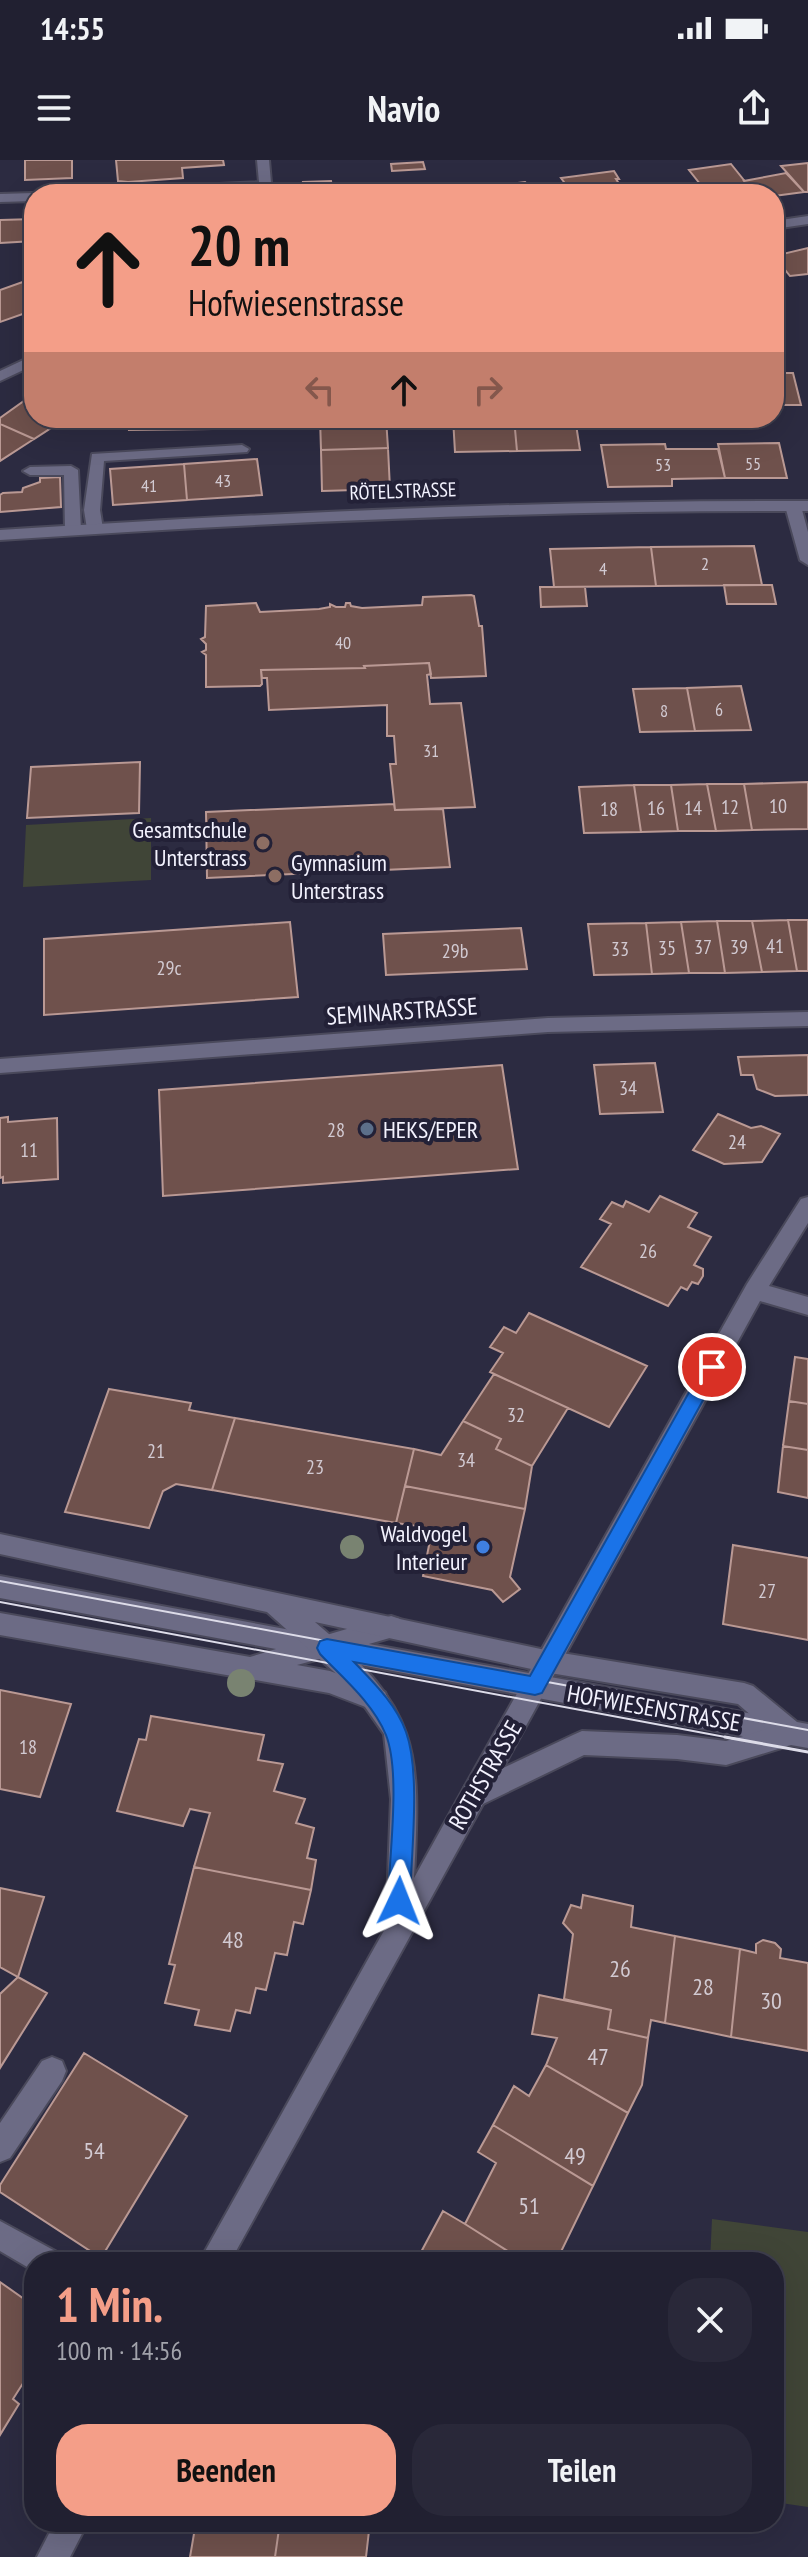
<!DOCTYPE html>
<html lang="de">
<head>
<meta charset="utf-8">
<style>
	body { margin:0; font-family:"PT Sans Narrow",sans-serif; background:#292839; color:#f1f3f6; height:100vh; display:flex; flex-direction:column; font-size:30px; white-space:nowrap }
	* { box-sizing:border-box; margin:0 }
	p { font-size:26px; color:#a2a3ab }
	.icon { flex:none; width:44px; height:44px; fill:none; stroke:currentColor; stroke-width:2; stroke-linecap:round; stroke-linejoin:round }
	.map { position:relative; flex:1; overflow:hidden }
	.drawer { position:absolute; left:24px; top:2092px; width:760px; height:280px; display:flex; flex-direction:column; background:#212031; border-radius:32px; box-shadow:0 8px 32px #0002,0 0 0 2px #3e3e4d }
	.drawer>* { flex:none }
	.banner { position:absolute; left:24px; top:24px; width:760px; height:244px; border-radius:32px; box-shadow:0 8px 32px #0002,0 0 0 2px #3e3e4d; background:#f49e88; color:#111; overflow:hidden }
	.pin { position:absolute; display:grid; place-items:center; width:68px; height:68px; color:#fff; margin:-34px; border:4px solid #fff; border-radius:50%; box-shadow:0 2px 8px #0007 }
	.me { position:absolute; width:88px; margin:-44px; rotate:2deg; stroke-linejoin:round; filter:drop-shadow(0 0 6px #0008) }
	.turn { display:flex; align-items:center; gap:28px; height:168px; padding:0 32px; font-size:36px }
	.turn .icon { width:104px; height:104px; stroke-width:2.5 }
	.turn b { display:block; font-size:56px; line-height:68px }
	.lanes { display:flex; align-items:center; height:76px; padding:0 32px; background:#0003; justify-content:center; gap:40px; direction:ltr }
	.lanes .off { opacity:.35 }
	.round { display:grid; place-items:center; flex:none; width:84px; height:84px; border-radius:32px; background:#292839 }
	.summary { display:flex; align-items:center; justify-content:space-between; height:136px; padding:0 32px }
	h1 { font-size:48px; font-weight:700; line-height:60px; color:#f49e88 }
	.primary-button { display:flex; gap:16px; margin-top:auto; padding:16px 32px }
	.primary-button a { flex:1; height:92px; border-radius:32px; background:#f49e88; color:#111; font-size:32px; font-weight:700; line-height:92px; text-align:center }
	.primary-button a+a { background:#292839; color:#f1f3f6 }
	.status { display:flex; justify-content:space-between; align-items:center; height:56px; padding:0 40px; background:#212031; direction:ltr }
	.status svg { height:22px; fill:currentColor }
	header { display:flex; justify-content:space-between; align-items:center; height:104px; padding:0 32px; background:#212031; font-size:36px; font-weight:700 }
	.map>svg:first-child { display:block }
	.green { fill:#404537 }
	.building { fill:#6f514c; stroke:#ba9994; stroke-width:2 }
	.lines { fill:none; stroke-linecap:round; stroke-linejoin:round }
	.service-casing { stroke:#4a495b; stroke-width:4 }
	.minor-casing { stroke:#4a495b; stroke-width:4 }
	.tertiary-casing { stroke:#4a495b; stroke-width:4 }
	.service { fill:#6c6b85; fill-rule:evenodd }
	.minor { fill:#6c6b85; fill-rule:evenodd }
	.tertiary { fill:#6c6b85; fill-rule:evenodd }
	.tram-far1 { stroke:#dddce9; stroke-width:2 }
	.tram { stroke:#dddce9; stroke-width:3 }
	.tree { fill:#798371 }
	.route { fill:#1a73e8; stroke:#114b97; stroke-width:2 }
	.education-dot { fill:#8d6e63; stroke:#232137; stroke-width:3 }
	.service-dot { fill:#5c6f8a; stroke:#232137; stroke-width:3 }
	.shop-dot { fill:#3f7fe0; stroke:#232137; stroke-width:3 }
	.labels { text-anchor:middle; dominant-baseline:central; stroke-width:8; stroke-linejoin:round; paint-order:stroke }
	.far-number-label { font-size:18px; fill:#d2cad2 }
	.far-street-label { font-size:20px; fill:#f3f2fe; stroke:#232137 }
	.number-label { font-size:20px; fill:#d2cad2 }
	.poi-label { font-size:24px; fill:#f3f2fe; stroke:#232137; text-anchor:end }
	.street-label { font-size:24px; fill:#f3f2fe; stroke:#232137 }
	.near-number-label { font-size:24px; fill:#d2cad2 }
</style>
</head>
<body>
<div class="status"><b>14:55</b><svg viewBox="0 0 49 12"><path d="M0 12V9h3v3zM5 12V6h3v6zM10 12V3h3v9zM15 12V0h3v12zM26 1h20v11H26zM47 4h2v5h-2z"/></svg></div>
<header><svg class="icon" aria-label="menu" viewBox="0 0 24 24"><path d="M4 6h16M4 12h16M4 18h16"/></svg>Navio<svg class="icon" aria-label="share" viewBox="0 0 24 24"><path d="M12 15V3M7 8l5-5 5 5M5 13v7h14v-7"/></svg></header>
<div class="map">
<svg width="808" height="2397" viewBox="0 0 808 2397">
	<rect width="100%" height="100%" fill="#2c2b41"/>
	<!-- green -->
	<path class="green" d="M151,658V720L23,727L26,665Z
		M712,2059L808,2072V2347L774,2342V2102H710Z"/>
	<!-- building -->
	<path class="building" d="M25,0H72V18L25,20Z
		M116,0H223L224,5L182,8L183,18L128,22L118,21Z
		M423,2L425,9L392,11L391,4Z
		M808,3V32H804L781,6Z
		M731,4L755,34H708L689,10Z
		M614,11L619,19H616L623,30L622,34H573L561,18Z
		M786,13L804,32L774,36L755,34L744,21Z
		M331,21L333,34H305L303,22Z
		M525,22L537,34H501L496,26Z
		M449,23L456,34L374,33Z
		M671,27L676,34L638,32Z
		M34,59V81L0,83V60Z
		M808,88V114L790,116L774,96Z
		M34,118V150L0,162V130Z
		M774,213H793L801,245H774Z
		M28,238H34V258L71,259L59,263L34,279L0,264V258Z
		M130,258H212V269L129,270Z
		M320,258H386L388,288L321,290Z
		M453,258H514L517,291L455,292Z
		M514,258H575L580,290L517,291Z
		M0,264L34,279L0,301Z
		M779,283L787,318H725L718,284Z
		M665,284L666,289H718L725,318L672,319V326L608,327L601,285Z
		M388,288L390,329L322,331L321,290Z
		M257,299L262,335L187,340L184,304Z
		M184,304L187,340L113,345L110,309Z
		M60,317L61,347L0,352V335L3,333L22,332L23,328L40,322V318Z
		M754,386L762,425L656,426L651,387Z
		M651,387L656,426L554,427L550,389Z
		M724,425H772L776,444H727Z
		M540,427H585L587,446L541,447Z
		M471,435L474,436L479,466H482L486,516L431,518L429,503L364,506L365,508L261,510L262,524L260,526L206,527V495L202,492L206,490V484L201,479L205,477L206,446L256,443L260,452L319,449L330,447V444L336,447H345L346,443H350L351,446L362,448L422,445L423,437Z
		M429,503L431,514L427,515L430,544L461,543L475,647L395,650L390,604H396L394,576H387V545L269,550L267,518H262L261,510L365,508L364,506Z
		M741,526L751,570L695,571L687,528Z
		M687,528L695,571L640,572L633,529Z
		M140,602L139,653L27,658L31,607Z
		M808,622V669L752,670L744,624Z
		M707,624L716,671H678L671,625Z
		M707,624H744L752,670L716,671Z
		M634,625L641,672L584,673L579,627Z
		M634,625H671L678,671L641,672Z
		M394,644L395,650L443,649L450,707L207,718L206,652Z
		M788,760H808V811H797Z
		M788,760L797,811L762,812L752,761Z
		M717,761L725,813H689L681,762Z
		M717,761H752L762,812L725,813Z
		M290,762L298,837L44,855V779Z
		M681,762L689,813L652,814L646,763Z
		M646,763L652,814L594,815L588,764Z
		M521,768L527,809L386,815L383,774Z
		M808,895V935L775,936L757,929L753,915H741L738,897Z
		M655,903L663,952L600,954L594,905Z
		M502,905L518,1009L163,1036L159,930Z
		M718,954L751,968L761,966L780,974L762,1002L724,1004L693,990Z
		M8,957V962L57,958L58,1019L3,1023V1017L0,1018V958Z
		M660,1036L697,1053L688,1067L711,1077L694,1105L703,1109V1116L698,1124L692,1122L687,1130L681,1127L668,1146L581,1107L611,1064L600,1059L612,1042L623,1047L626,1041L649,1052Z
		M529,1153L647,1206L609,1267L490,1212L503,1193L490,1187L504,1167L516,1173Z
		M795,1197L808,1199V1244L789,1241Z
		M494,1214L568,1248L532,1306L496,1289L501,1279L463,1261Z
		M109,1229L191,1243L189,1250L235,1258L212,1330L176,1324L163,1331L149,1368L65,1352Z
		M789,1241L808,1244V1290L783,1286Z
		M235,1258L414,1289L396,1363L212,1330Z
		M463,1261L501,1279L496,1289L532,1306L525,1349L405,1326L414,1289L441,1295Z
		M783,1286L808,1290V1338L778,1332Z
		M405,1326L525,1349L510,1417L520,1429L503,1442L492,1430L423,1416L431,1375L424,1367L396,1363Z
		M733,1385L808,1398V1480L723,1464Z
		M0,1530L71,1544L40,1637L0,1629Z
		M151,1556L264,1575L258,1600L283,1604L274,1631L305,1639L296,1663L314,1668L307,1698L316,1700L311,1730L194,1707L210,1653L190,1649L183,1666L117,1651L139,1579L146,1580Z
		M194,1707L311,1730L303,1764L294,1762L287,1795L275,1793L266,1830L256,1828L250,1853L236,1850L230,1871L195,1865L199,1850L165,1843L175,1805L169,1804Z
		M0,1728L44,1737L18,1817L0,1807Z
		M583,1735L633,1746L631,1767L675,1776L665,1863L651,1860L648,1878L608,1869L611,1850L564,1839L573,1774L563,1763L571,1745L581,1748Z
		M675,1776L740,1789L731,1877L665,1863Z
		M763,1780L775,1783L781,1789L780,1798L808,1803V1891L731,1877L740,1789L756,1793V1784Z
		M18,1817L47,1833L0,1908V1834Z
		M539,1835L611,1850L608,1869L648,1878L642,1925L628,1953L546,1905L557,1878L532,1874Z
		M84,1893L187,1956L101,2098L0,2032V2025Z
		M546,1905L628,1953L593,2026L493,1965L514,1926L529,1936Z
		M493,1965L593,2026L556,2102H525L465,2064L496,2003L478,1992Z
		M443,2051L465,2064L525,2102H433L420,2094Z
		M0,2122L34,2146V2206L13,2239L19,2244L0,2275Z
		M196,2362H280L275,2397H190Z
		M280,2362H370L366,2397H275Z"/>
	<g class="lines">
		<!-- service casing -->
		<g class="service-casing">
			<path id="service" d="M242,285L249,289L247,292L104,301L100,350L103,369L95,374L87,369L84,350L92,294Z
				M71,306L78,310L81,370L73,375L65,370L64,315H30L23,311L30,307Z
				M0,1416L323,1476L391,1456L400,1459L403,1467L400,1475L369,1484L791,1561L800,1565L803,1573L800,1581L791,1585L323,1498L297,1505L330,1511L385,1532L388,1540L385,1548L376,1551L329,1533L0,1475V1453L250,1497L276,1489L0,1438Z
				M52,1897L62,1901L66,1911L62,1921L10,1998L0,2002V1963L42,1901Z
				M0,2061L57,2092L62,2102H34V2111L0,2091Z"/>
		</g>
		<!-- minor casing -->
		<g class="minor-casing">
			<path id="minor" d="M257,0H269L272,34H260L259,30L86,34L92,30L259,22Z
				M34,33L37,34H34V41L0,42V34Z
				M793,341L801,346L808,372V405L800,400L785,346Z
				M808,852V866L548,872L0,913V899L548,858Z
				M808,1037V1063L769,1126L808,1137V1155L760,1141L483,1644L474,1647L465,1644L461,1635L465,1626L747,1124L801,1039Z"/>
		</g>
		<!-- tertiary casing -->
		<g class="tertiary-casing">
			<path id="tertiary" d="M808,56V64L774,69V61Z
				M34,195V205L0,221V211Z
				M808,341V351C538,350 269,362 0,380V370C269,353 538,340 808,341Z
				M0,1374L550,1491L744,1523L753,1526L797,1562L808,1564V1588L791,1585L726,1605L677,1599L584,1595L483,1644L230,2102H199L386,1767L391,1639L384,1574L351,1527L267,1452L0,1394ZM315,1462L550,1513L738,1544L767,1569L726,1581L677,1575L582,1571L573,1575L465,1626L414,1718C421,1586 419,1550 315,1462Z
				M55,2362H88L70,2397H37Z"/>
		</g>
		<!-- service -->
		<use href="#service" class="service"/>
		<!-- minor -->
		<use href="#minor" class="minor"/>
		<!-- tertiary -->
		<use href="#tertiary" class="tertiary"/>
		<!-- tram-far1 -->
		<path class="tram-far1" d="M0,1421L808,1570
			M0,1442L736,1579"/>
		<!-- tram -->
		<path class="tram" d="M725,1577L808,1592"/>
	</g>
	<!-- trees -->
	<g class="tree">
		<circle cx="352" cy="1387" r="12"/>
		<circle cx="241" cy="1523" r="14"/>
	</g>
	<!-- route -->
	<path class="route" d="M712,1200L718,1202L721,1207L718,1213L542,1533L535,1535L354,1502C373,1522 396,1544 406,1572C421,1614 411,1694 410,1741L406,1748L399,1751L391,1748L388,1741C389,1698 401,1613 386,1575C373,1543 343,1518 320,1494L317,1488L320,1481L327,1479L530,1516L706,1202Z"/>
	<!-- markers -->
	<g class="education-dot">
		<circle cx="263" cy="683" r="8"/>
		<circle cx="275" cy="716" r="8"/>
	</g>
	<circle class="service-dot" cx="367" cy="969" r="8"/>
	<circle class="shop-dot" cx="483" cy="1387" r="8"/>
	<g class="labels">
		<!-- far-number labels -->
		<g class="far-number-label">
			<text x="753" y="303">55</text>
			<text x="663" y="304">53</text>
			<text x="223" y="320">43</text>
			<text x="149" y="325">41</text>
			<text x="705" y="403">2</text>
			<text x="603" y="408">4</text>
			<text x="343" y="482">40</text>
			<text x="719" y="549">6</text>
			<text x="664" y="550">8</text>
			<text x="431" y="590">31</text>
		</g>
		<!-- far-street labels -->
		<g class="far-street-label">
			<text transform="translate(403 331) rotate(-2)">RÖTELSTRASSE</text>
		</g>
		<!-- number labels -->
		<g class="number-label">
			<text x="778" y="646">10</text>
			<text x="730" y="647">12</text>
			<text x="656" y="648">16</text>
			<text x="693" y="648">14</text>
			<text x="609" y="649">18</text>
			<text x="775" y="786">41</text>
			<text x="703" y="787">37</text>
			<text x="739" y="787">39</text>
			<text x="667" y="788">35</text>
			<text x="620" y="789">33</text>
			<text x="455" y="791">29b</text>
			<text x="169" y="808">29c</text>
			<text x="628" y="928">34</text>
			<text x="336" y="970">28</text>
			<text x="737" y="982">24</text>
			<text x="29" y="990">11</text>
			<text x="648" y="1091">26</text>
			<text x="516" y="1255">32</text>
			<text x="156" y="1291">21</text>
			<text x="466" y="1300">34</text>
			<text x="315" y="1307">23</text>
			<text x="767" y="1431">27</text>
			<text x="28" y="1587">18</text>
		</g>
		<!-- poi labels -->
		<g class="poi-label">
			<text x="247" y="669">Gesamtschule<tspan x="247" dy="28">Unterstrass</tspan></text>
			<text x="291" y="702" text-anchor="start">Gymnasium<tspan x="291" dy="28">Unterstrass</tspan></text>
			<text x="383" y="969" text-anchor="start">HEKS/EPER</text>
			<text x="467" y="1373">Waldvogel<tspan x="467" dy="28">Interieur</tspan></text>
		</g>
		<!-- street labels -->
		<g class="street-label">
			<text transform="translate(402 851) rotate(-4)">SEMINARSTRASSE</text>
			<text transform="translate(654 1548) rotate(10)">HOFWIESENSTRASSE</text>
			<text transform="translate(485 1615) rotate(-60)">ROTHSTRASSE</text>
		</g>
		<!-- near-number labels -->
		<g class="near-number-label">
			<text x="233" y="1779">48</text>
			<text x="620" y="1808">26</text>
			<text x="703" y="1826">28</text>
			<text x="771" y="1840">30</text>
			<text x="598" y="1896">47</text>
			<text x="94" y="1990">54</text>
			<text x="575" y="1995">49</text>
			<text x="529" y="2045">51</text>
		</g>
	</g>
</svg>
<div class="pin" style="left:712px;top:1207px;background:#d93025"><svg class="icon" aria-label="arrive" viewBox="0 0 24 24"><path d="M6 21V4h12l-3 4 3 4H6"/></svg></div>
<svg class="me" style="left:399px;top:1741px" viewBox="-20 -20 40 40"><path d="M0-17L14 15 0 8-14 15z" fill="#1a73e8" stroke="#fff" stroke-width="4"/></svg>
<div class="banner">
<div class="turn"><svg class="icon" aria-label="ahead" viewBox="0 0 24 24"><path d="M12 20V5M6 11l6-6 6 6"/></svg><div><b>20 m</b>Hofwiesenstrasse</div></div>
<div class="lanes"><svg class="icon off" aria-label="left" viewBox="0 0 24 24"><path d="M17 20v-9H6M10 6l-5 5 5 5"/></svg><svg class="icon" aria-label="ahead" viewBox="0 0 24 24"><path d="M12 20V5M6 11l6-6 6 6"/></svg><svg class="icon off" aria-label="right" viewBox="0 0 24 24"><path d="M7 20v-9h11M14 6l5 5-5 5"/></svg></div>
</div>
<section class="drawer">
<div class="summary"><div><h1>1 Min.</h1><p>100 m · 14:56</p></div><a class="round"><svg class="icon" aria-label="close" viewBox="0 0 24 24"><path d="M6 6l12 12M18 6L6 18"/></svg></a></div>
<div class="primary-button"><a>Beenden</a><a>Teilen</a></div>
</section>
</div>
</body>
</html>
